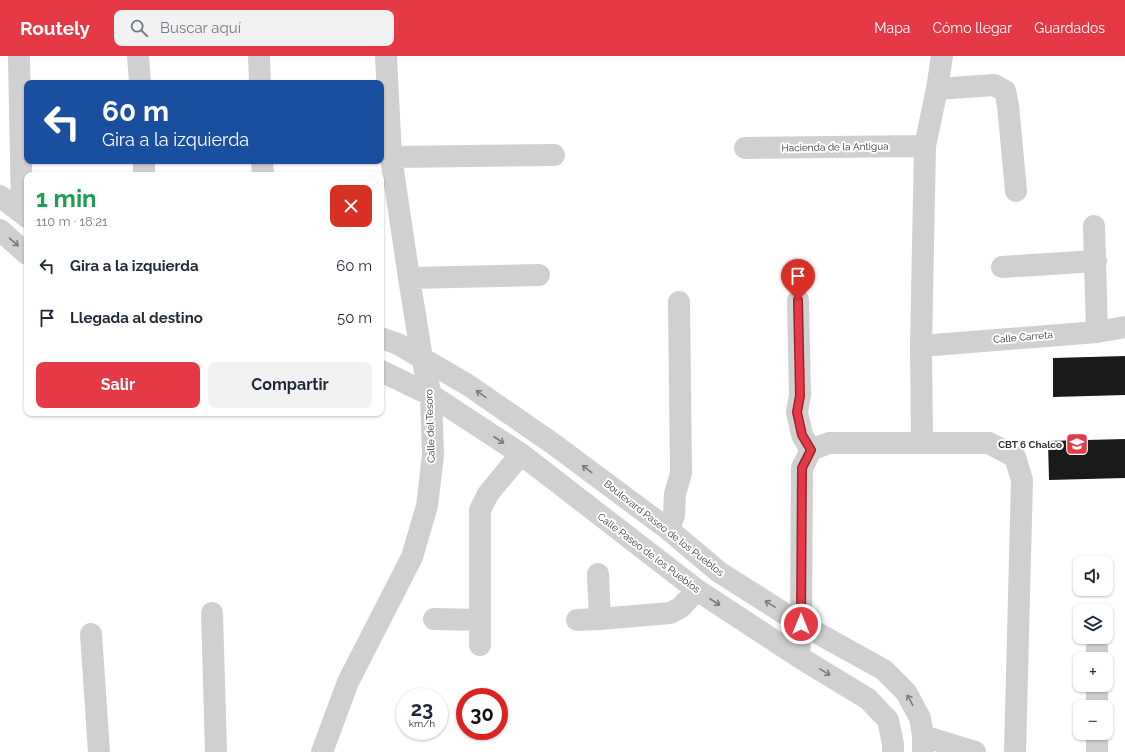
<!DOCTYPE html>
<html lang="es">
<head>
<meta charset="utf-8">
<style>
	body { margin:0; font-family:Raleway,sans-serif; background:#f2f2f3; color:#1f2937; height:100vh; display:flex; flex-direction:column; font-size:15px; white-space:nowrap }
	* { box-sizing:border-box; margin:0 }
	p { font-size:13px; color:#747a83 }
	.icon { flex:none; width:22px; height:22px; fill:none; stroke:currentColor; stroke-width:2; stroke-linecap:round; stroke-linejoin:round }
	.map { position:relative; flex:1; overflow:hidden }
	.panel { position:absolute; left:24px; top:116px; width:360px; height:244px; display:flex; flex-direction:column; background:#fff; border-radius:8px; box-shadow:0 1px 3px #0004 }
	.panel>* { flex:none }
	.guide { position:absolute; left:24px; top:24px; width:360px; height:84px; border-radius:8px; box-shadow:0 1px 3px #0004; background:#1a4fa0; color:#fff; overflow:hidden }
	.fabs { position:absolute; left:1073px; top:500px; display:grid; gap:8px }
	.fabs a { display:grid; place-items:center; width:40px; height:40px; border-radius:8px; background:#fff; box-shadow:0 1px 3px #0004; font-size:20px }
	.speed { position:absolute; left:396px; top:632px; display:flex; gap:8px; font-size:20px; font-weight:700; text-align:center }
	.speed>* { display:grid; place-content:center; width:52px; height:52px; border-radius:50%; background:#fff; box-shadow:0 1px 3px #0004; line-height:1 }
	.speed small { font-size:10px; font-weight:400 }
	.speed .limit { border:6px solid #d22; background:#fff; color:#111 }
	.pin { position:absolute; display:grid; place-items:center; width:34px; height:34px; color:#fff; margin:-41px -17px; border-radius:50% 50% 50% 0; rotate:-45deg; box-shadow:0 0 4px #0007 }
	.pin .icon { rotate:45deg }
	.me { position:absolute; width:44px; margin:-22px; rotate:0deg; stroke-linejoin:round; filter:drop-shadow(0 0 3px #0008) }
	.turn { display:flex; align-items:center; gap:14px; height:84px; padding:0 12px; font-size:18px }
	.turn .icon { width:52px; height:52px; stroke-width:2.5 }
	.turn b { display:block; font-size:28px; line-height:34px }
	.round { display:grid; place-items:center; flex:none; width:42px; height:42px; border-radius:8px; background:#f2f2f3 }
	.head { display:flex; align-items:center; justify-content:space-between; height:68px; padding:0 12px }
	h1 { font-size:24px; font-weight:700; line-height:30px; color:#1e9e55 }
	.cta { display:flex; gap:8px; margin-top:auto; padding:8px 12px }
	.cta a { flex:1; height:46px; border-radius:8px; background:#e63946; color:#fff; font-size:16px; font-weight:700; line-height:46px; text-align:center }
	.cta a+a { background:#f2f2f3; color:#1f2937 }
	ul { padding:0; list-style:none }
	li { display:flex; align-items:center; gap:12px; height:52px; padding:0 12px }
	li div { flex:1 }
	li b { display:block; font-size:15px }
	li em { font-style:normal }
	header { display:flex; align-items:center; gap:24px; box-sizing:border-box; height:56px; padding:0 20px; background:#e63946; color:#fff }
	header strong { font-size:19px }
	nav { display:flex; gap:22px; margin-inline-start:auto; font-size:14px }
	.search { width:280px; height:36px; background:#f2f2f3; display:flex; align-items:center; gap:10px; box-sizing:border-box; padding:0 14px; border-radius:8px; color:#747a83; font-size:15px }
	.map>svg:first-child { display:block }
	.building { fill:#1a1a1a }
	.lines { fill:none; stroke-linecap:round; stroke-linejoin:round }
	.minor { stroke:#d0d0d0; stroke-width:22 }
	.oneway { stroke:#7a7a7a }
	.route-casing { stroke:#96252e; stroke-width:10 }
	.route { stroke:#e63946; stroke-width:7 }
	.labels { text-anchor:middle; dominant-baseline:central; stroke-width:4; stroke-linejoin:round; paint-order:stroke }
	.street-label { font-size:10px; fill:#333; stroke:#fff }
	.poi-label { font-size:10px; font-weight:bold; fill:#333; stroke:#fff; text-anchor:end }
</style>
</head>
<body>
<header>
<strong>Routely</strong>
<div class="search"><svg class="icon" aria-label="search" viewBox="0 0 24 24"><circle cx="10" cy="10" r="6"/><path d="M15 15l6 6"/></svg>Buscar aquí</div>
<nav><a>Mapa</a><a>Cómo llegar</a><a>Guardados</a></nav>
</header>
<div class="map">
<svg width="1125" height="696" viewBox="0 0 1125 696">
	<rect width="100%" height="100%" fill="#fff"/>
	<!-- building -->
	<path class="building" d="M1125,300V339L1053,341V302Z
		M1125,383V422L1049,424L1048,385Z"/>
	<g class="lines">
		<!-- minor -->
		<path class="minor" d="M19,0L22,156
			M138,0L140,27
			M259,0L260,27
			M937,33L994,29L1005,35L1008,49L1016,135
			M745,92L925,90
			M391,101L554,99
			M144,105V119
			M262,105L263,119
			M0,140L27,161
			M1094,170L1097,276
			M0,174L27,198
			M1002,211L1096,205
			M409,222L539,219
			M798,244L800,339L797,356L802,379L811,394
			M381,282L398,288L468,329L552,387L669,474L719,516L801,568L884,614L906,636L920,662L923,680V696
			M921,290L1097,276L1125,271
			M381,315L431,339L521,398L697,534L799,601L868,643L888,664L893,688V696
			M922,387L921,290L925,90L937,33L942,0
			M669,474L674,459L675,438L681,417L679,246
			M598,518L600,563
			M212,557L216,696
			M434,563L480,564
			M577,564L600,563L670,557L680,552L697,534
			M91,578L99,696
			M480,589V454L488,438L521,398
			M1097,592V603
			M799,601L801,568L802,412L811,394L829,387H989L1015,401L1022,424L1015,696
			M1097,629V651
			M1097,677V696
			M923,680L975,696
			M322,696L348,626L412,501L427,450L433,399L431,339L422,302L409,222L391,101L386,0"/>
	</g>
	<!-- one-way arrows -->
	<defs><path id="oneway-shaft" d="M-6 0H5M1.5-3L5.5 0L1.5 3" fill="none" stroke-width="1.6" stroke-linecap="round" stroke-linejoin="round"/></defs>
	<g class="oneway">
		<use href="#oneway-shaft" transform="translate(14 186) rotate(41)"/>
		<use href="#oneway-shaft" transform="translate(481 338) rotate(-145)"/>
		<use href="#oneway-shaft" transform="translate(499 384) rotate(33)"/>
		<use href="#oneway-shaft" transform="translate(587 413) rotate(-143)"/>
		<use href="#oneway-shaft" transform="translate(715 546) rotate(33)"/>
		<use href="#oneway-shaft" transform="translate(770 548) rotate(-148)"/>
		<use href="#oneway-shaft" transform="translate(825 616) rotate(31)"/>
		<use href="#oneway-shaft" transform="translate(910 644) rotate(-118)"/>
	</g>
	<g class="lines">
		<!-- route casing -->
		<g class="route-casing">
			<path id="route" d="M798,244L800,340L797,356L802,379L811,394L802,412L801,568"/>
		</g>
		<!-- route -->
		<use href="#route" class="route"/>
	</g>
	<!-- icons -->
	<defs>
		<g id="university-square" transform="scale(1.15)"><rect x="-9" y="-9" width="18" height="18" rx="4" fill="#e63946" stroke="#fff"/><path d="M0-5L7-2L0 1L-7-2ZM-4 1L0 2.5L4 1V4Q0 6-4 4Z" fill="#fff"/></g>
	</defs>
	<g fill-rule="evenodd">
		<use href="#university-square" x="1077" y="388"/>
	</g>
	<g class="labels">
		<!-- street labels -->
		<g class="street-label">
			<text transform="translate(835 91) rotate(-1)">Hacienda de la Antigua</text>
			<text transform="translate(1023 281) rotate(-5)">Calle Carreta</text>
			<text transform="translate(430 370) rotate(-92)">Calle del Tesoro</text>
			<text transform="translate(664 472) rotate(38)">Boulevard Paseo de los Pueblos</text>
			<text transform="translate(649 497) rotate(37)">Calle Paseo de los Pueblos</text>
		</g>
		<!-- poi labels -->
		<g class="poi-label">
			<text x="1062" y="388">CBT 6 Chalco</text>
		</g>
	</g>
</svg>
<div class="fabs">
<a><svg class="icon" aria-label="sound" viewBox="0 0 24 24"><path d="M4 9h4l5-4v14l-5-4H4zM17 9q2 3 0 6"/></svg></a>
<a><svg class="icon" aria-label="layers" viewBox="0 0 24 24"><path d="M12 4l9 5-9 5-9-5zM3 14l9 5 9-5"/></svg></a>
<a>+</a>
<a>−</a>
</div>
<div class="speed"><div>23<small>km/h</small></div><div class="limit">30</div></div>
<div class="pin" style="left:798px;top:244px;background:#d93025"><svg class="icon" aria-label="arrive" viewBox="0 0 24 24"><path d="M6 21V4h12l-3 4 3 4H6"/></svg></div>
<svg class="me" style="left:801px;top:568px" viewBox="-20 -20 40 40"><circle r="17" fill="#e63946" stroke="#fff" stroke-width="3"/><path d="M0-11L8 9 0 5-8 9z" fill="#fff"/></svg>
<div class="guide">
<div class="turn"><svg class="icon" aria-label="left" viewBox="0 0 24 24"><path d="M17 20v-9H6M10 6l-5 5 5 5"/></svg><div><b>60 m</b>Gira a la izquierda</div></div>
</div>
<section class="panel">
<div class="head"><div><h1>1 min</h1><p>110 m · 18:21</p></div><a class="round" style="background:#d93025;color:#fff"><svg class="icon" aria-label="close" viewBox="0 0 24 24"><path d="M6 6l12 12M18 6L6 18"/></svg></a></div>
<ul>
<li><svg class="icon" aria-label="left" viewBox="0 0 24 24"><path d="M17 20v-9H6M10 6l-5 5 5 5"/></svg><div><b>Gira a la izquierda</b></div><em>60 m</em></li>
<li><svg class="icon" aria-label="arrive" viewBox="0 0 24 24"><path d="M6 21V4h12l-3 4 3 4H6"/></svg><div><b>Llegada al destino</b></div><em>50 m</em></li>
</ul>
<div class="cta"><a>Salir</a><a>Compartir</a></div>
</section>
</div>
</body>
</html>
